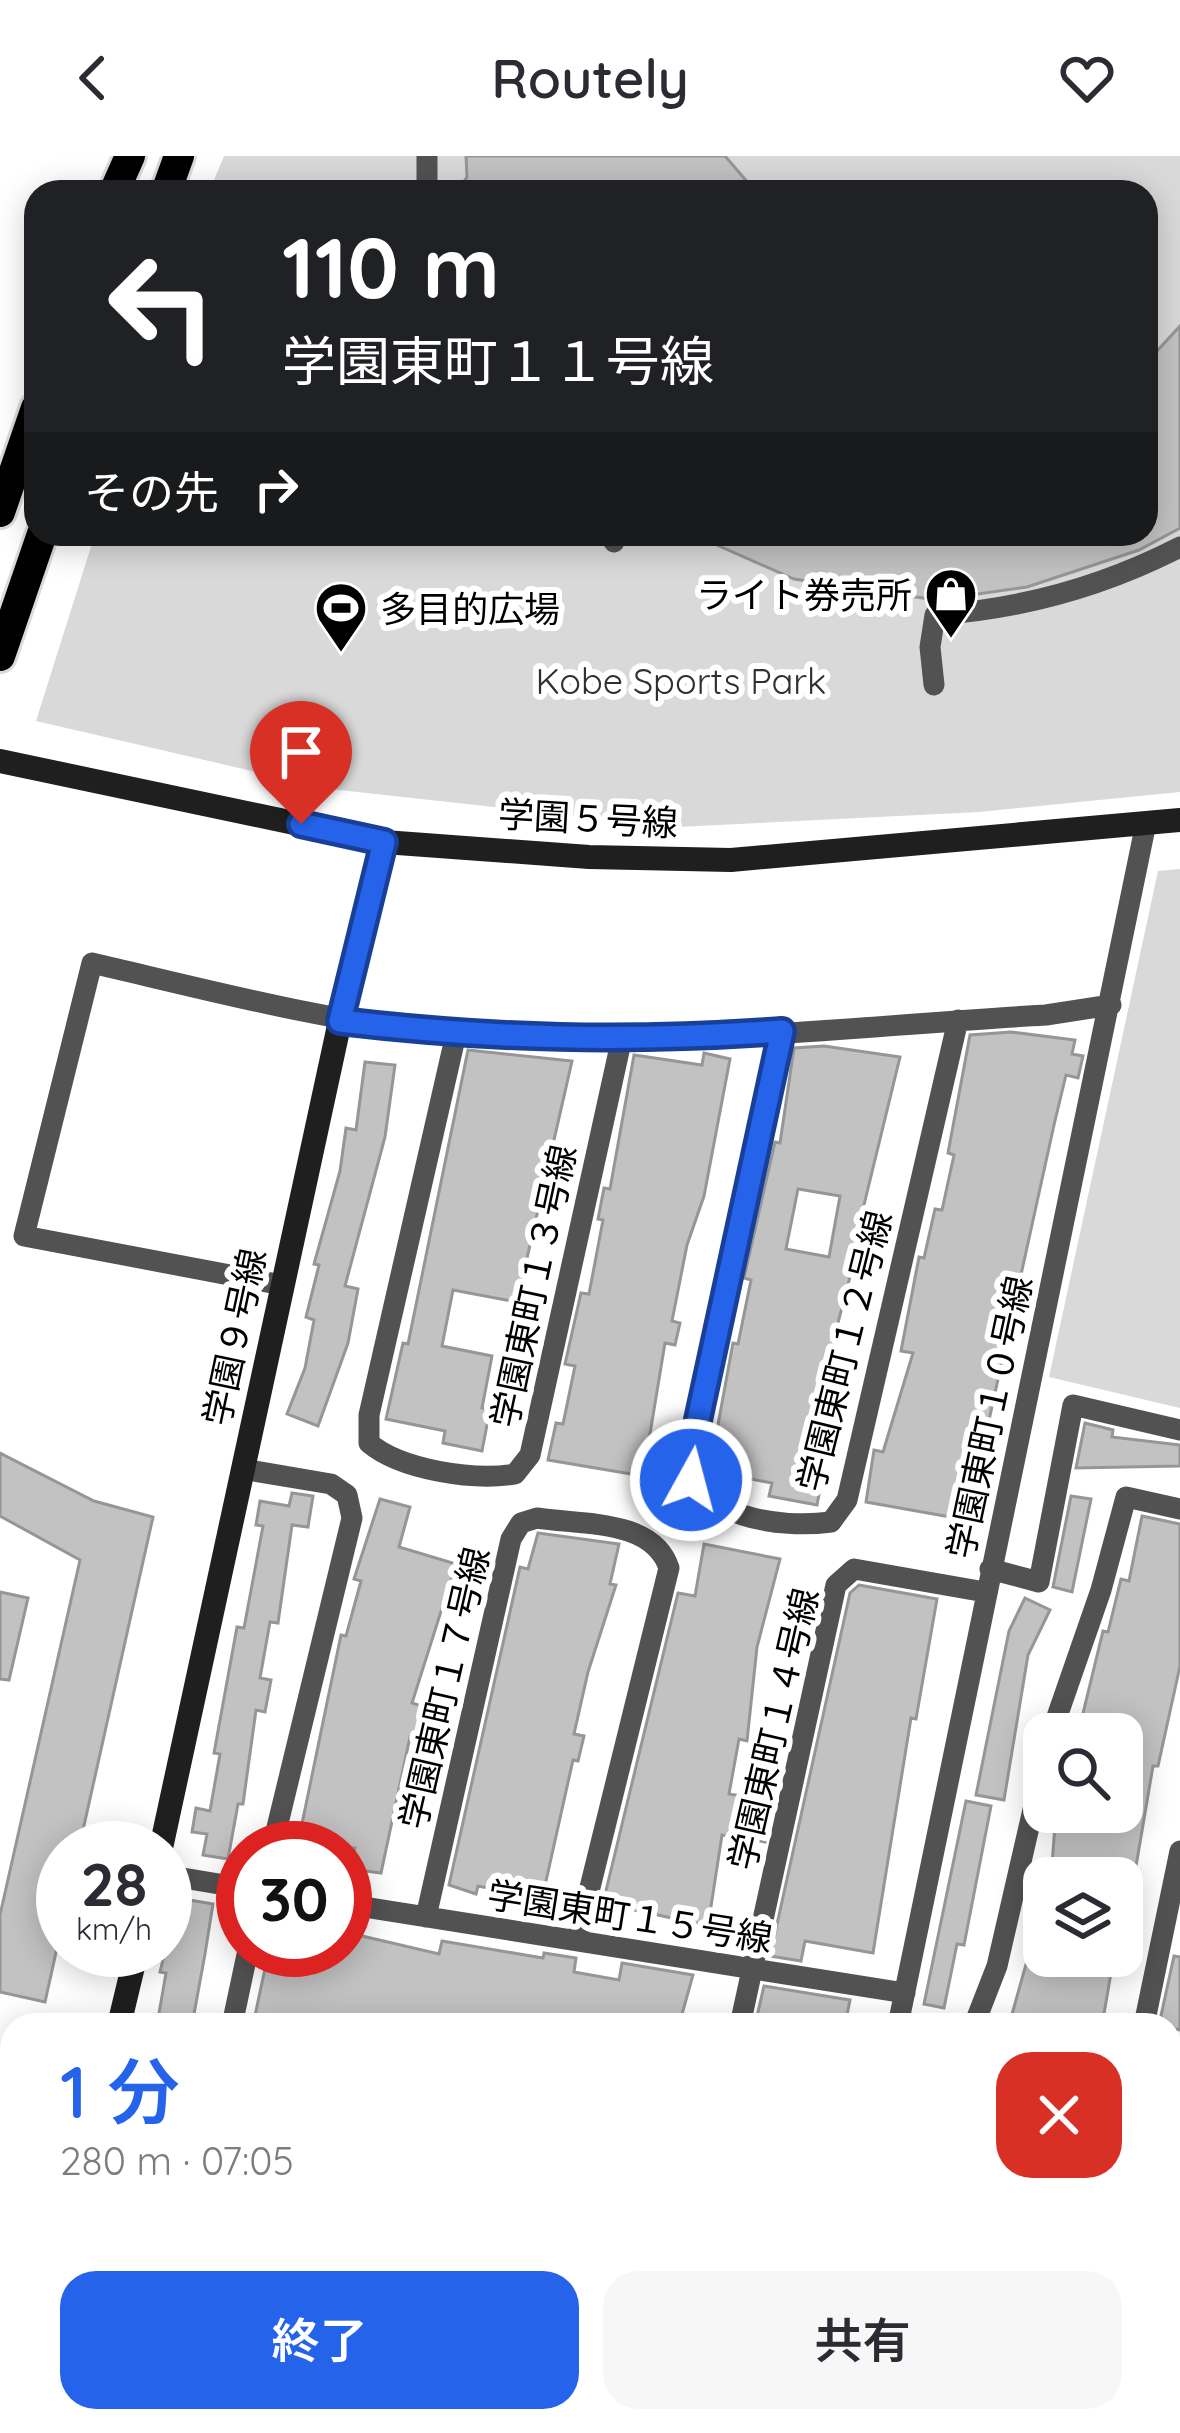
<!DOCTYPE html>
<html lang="ja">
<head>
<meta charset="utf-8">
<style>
	body { margin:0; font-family:Quicksand,"Noto Sans JP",sans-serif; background:#f7f7f7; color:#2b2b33; height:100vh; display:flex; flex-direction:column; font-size:45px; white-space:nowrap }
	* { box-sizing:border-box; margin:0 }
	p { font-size:39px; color:#7c7c81 }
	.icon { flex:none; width:66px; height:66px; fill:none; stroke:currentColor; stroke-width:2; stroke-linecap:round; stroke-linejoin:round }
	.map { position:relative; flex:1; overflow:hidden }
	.sheet { position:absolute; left:0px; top:1857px; width:1182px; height:420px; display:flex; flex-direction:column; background:#fff; border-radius:36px 36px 0 0; box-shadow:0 6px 30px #0003 }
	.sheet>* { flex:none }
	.guide { position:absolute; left:24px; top:24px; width:1134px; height:366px; border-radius:36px; box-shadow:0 6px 30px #0003; background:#202124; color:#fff; overflow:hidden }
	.fabs { position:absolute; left:1023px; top:1557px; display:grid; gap:24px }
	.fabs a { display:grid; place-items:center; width:120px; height:120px; border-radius:24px; background:#fff; box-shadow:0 6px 30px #0003; font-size:60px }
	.speed { position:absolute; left:36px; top:1665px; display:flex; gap:24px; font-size:60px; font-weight:700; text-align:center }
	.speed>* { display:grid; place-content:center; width:156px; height:156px; border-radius:50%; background:#fff; box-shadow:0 6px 30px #0003; line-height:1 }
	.speed small { font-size:30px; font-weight:400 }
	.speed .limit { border:18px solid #d22; background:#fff; color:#111 }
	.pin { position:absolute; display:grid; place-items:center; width:102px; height:102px; color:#fff; margin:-123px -51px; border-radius:50% 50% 50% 0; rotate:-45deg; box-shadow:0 0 12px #0007 }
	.pin .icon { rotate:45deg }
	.me { position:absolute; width:132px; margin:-66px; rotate:7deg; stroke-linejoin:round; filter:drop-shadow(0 0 9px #0008) }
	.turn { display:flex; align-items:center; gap:42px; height:252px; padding:0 60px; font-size:54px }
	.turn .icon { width:156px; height:156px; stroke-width:2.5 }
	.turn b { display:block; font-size:84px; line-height:102px }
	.then { display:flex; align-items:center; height:114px; padding:0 60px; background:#0003; gap:24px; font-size:45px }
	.round { display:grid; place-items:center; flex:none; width:126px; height:126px; border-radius:36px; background:#f7f7f7 }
	.head { display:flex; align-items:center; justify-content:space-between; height:204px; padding:0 60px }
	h1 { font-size:72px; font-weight:600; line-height:90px; color:#2563eb }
	.action { display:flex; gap:24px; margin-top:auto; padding:24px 60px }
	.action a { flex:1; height:138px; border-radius:36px; background:#2563eb; color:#fff; font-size:48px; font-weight:600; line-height:138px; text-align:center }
	.action a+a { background:#f7f7f7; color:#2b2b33 }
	header { display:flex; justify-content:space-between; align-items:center; height:156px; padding:0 60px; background:#fff; font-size:54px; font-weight:600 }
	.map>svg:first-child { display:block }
	.green { fill:#d9d9d9 }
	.building { fill:#c2c2c2; stroke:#969696; stroke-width:3; fill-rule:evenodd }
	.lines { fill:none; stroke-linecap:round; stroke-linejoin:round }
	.primary-casing { stroke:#dbdbdb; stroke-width:36 }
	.street { stroke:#525252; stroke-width:21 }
	.secondary { stroke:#1f1f1f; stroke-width:24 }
	.primary { stroke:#000; stroke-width:30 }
	.route-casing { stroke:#184099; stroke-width:30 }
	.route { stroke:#2563eb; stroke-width:21 }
	.labels { text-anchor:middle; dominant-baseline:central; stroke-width:12; stroke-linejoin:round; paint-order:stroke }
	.poi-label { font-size:36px; fill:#000; stroke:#fff; text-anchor:end }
	.park-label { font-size:36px; fill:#303030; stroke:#fff }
	.street-label { font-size:36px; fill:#000; stroke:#fff }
</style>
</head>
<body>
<header><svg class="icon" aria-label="back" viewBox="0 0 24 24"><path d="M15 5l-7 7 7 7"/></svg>Routely<svg class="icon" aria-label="heart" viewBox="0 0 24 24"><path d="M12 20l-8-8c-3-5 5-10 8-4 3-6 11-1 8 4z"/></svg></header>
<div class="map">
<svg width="1180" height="2277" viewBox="0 0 1180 2277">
	<rect width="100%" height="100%" fill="#fff"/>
	<!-- green -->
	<path class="green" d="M224,0H1180V636L979,656L678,671L330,633L36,565L95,378H1146V36H209Z
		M1180,713V1252L1049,1221L1158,715Z"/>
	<!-- building -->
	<path class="building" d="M466,0H725L756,36H457L467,21Z
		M1180,170V372L1139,394L1027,431L936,444L794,423L692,378H1146V207Z
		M1011,876L1075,884L1072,898L1083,900L1078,922L1066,919L1054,969L967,1364L866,1346L874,1294L883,1296L913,1197L901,1195L919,1101L924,1102L935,1053L942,1054L954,999L948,997L970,879Z
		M824,890L900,901L863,1053L870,1055L862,1099L856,1098L801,1308L824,1312L817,1349L769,1340L772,1327L708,1315L706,1304L710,1284L715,1285L733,1187L738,1188L751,1124L744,1122L775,986L780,987L794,892ZM798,1033L840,1040L829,1101L786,1093Z
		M468,894L572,905L517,1146L453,1134L442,1190L492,1200L482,1252L490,1253L482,1295L443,1287L445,1275L386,1263L403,1187L408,1188Z
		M704,897L730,903L704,1040L687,1089L672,1165L680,1167L675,1189L665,1187L643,1320L548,1304L556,1267L563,1268L575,1210L565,1208L581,1137L589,1138L603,1064L598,1063L604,1032L610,1033L634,899L702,909Z
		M365,906L395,909L385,981L345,1130L358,1133L348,1187L318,1270L287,1258L305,1212L314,1164L306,1161L319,1109L314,1108L340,1015L346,972L356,974Z
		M1085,1267L1113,1274L1112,1281L1180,1289V1310L1076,1312Z
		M0,1297L94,1345L153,1361L79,1692H63V1765L45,1846L0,1836V1759L80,1404L0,1360Z
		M292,1337L313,1340L308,1371L292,1369L278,1467L270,1466L260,1522L271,1524L265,1556L256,1554L243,1648H238L228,1703L203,1699L207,1678L192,1676L196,1652L210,1655L220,1598L214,1597L237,1471L244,1472L263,1370L256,1369L260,1345L289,1350Z
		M1071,1340L1091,1343L1072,1436L1053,1431Z
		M380,1343L410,1351L399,1391L456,1408L412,1547L425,1551L416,1583L410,1581L381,1717L351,1713L355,1692H297L341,1479L346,1480L361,1425L354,1423Z
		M1142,1360L1180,1368V1510L1158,1610H1153L1134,1722H1051L1056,1656H1122L1130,1578H1078L1103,1475L1108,1476L1121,1423L1129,1425Z
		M538,1377L619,1388L610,1428L616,1429L588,1516L574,1578L584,1580L578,1605L573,1604L542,1743L478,1730L476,1738L449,1729L520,1411L528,1413Z
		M704,1388L780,1403L757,1491L747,1585L739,1583L729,1638L773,1645L765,1686L722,1679L708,1770L603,1747L678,1437L695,1440Z
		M859,1429L937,1443L916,1563L911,1562L873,1797L805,1785L801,1805L770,1800L850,1437Z
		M0,1436L28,1442L9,1524L0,1523Z
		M1025,1442L1050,1454L1028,1499L1004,1644L976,1639L1009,1475Z
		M966,1645L991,1650L964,1789L957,1788L944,1852L924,1848Z
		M178,1742L213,1748L205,1798L192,1869H157L166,1817L160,1816Z
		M345,1776L439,1798L442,1785L543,1802L544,1797L576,1802L574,1816L619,1824L622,1807L693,1819L679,1869H333L296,1862L294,1869H253L269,1794L337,1803L339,1794H345Z
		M1030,1794L1044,1800H1114L1102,1869H1009Z
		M1174,1800L1180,1801V1874L1159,1869Z
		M764,1830L850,1844L845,1869H755Z"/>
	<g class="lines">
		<!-- primary casing -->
		<g class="primary-casing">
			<path id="primary" d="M114,36L130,0
				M166,36L179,0
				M0,356L36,252
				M0,500L42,378"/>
		</g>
		<!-- street -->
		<path class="street" d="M427,0V36
			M613,378L614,386
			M934,529L930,491L935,459C1022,453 1102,431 1180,391
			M782,876L690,1301C692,1362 781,1373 831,1366L847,1344L958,864
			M456,878L369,1259V1287C401,1314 474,1325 515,1318L530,1299L621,886
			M282,1129L24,1080L92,807C212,835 329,866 451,878C649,897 848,870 1046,859L1111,849
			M242,1313L331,1328L347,1339L352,1362L272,1692
			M990,1413L1039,1426L1073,1249L1180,1274
			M1051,1578L1101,1434L1126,1341L1180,1353
			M165,1719L243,1732
			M345,1748L905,1837
			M426,1761L511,1383L521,1367L537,1362C583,1369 653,1363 669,1412L577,1784
			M232,1869L248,1794
			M740,1869L836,1429L854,1413L985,1436
			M898,1869L1146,667
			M974,1869L997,1810L1044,1606
			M1144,1869L1180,1695
			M1170,2030L1180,2032"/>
		<!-- secondary -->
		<path class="secondary" d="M0,605L384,686L589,701L731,704L1180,664
			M161,1692L340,865L384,686
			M119,1869L137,1794
			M0,1977L12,1980
			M1170,2161L1180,2162
			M24,2277L27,2265"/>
		<!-- primary -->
		<use href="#primary" class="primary"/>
	</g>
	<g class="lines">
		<!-- route casing -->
		<g class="route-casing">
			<path id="route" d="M301,668L384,686L340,865C492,883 628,886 782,875L690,1301L691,1324"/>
		</g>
		<!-- route -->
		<use href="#route" class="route"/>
	</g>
	<!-- icons -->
	<defs>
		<g id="shop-pin" transform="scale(2.7)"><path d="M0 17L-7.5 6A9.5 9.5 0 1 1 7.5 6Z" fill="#000" stroke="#fff"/><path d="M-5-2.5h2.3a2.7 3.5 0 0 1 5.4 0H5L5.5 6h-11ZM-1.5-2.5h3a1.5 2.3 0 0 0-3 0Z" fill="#fff"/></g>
		<g id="stadium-pin" transform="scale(2.7)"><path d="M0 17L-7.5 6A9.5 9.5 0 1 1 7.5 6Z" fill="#000" stroke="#fff"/><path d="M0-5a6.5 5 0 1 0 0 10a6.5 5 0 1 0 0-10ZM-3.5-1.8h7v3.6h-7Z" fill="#fff"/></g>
	</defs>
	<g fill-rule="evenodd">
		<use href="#shop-pin" x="951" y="438"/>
		<use href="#stadium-pin" x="341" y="452"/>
	</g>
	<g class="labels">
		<!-- poi labels -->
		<g class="poi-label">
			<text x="912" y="438">ライト券売所</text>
			<text x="380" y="452" text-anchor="start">多目的広場</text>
		</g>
		<!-- park labels -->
		<g class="park-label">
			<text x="681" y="524">Kobe Sports Park</text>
		</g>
		<!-- street labels -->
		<g class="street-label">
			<text transform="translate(588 662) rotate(3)">学園５号線</text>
			<text transform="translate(533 1130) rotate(-78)">学園東町１３号線</text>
			<text transform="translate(234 1181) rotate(-78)">学園９号線</text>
			<text transform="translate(844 1195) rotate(-76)">学園東町１２号線</text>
			<text transform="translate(989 1261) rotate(-78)">学園東町１０号線</text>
			<text transform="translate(444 1532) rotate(-77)">学園東町１７号線</text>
			<text transform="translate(773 1573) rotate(-77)">学園東町１４号線</text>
			<text transform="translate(630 1760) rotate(9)">学園東町１５号線</text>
		</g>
	</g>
</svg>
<div class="fabs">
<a><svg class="icon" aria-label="search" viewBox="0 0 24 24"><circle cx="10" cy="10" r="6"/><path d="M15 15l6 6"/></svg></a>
<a><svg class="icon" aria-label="layers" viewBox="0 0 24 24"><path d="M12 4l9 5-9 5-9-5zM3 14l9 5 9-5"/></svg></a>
</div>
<div class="speed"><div>28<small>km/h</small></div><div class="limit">30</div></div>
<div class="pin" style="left:301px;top:668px;background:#d93025"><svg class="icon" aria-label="arrive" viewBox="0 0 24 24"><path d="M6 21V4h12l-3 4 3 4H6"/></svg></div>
<svg class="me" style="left:691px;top:1324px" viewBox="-20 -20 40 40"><circle r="17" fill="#2563eb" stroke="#fff" stroke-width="3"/><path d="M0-11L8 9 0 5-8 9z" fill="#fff"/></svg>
<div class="guide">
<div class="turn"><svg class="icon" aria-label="left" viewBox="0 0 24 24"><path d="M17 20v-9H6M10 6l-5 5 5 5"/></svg><div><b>110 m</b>学園東町１１号線</div></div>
<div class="then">その先<svg class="icon" aria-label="right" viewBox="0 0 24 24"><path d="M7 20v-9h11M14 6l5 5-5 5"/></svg></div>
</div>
<section class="sheet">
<div class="head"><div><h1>1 分</h1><p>280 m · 07:05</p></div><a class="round" style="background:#d93025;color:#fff"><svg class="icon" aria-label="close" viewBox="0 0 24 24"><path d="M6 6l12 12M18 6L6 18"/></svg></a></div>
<div class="action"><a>終了</a><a>共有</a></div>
</section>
</div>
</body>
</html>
